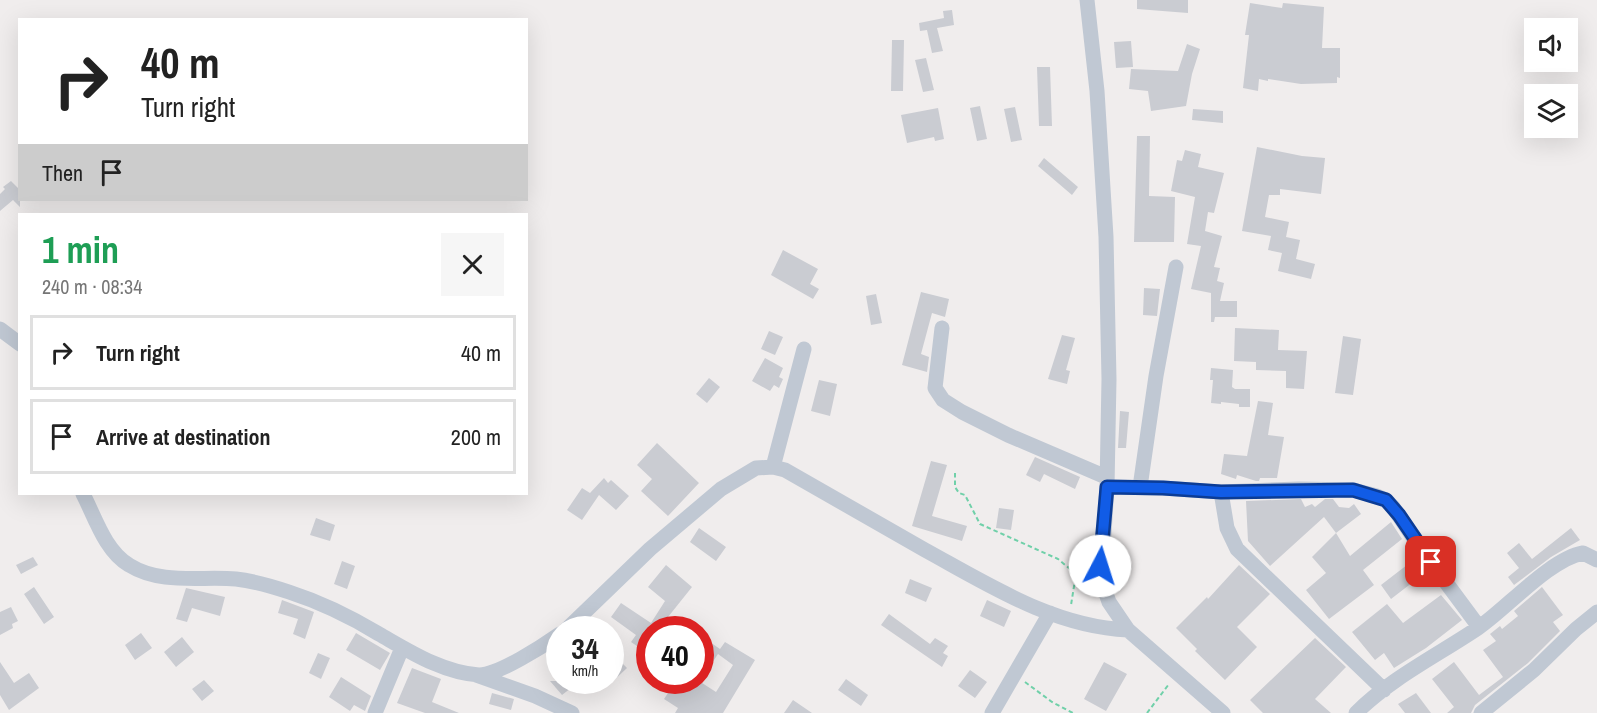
<!DOCTYPE html>
<html lang="en">
<head>
<meta charset="utf-8">
<style>
	body { margin:0; font-family:"Archivo Narrow",sans-serif; background:#f6f6f6; color:#222; height:100vh; display:flex; flex-direction:column; font-size:22px; white-space:nowrap }
	* { box-sizing:border-box; margin:0 }
	p { font-size:20px; color:#767676 }
	.icon { flex:none; width:33px; height:33px; fill:none; stroke:currentColor; stroke-width:2; stroke-linecap:round; stroke-linejoin:round }
	.map { position:relative; flex:1; overflow:hidden }
	.panel { position:absolute; left:18px; top:213px; width:510px; height:282px; display:flex; flex-direction:column; background:#fff; border-radius:0px; box-shadow:0 6px 24px #0002 }
	.panel>* { flex:none }
	.banner { position:absolute; left:18px; top:18px; width:510px; height:183px; border-radius:0px; box-shadow:0 6px 24px #0002; background:#fff; color:#222; overflow:hidden }
	.controls { position:absolute; left:1524px; top:18px; display:grid; gap:12px }
	.controls a { display:grid; place-items:center; width:54px; height:54px; border-radius:0px; background:#fff; box-shadow:0 6px 24px #0002; font-size:30px }
	.speed { position:absolute; left:546px; top:616px; display:flex; gap:12px; font-size:30px; font-weight:700; text-align:center }
	.speed>* { display:grid; place-content:center; width:78px; height:78px; border-radius:50%; background:#fff; box-shadow:0 6px 24px #0002; line-height:1 }
	.speed small { font-size:15px; font-weight:400 }
	.speed .limit { border:9px solid #d22; background:#fff; color:#111 }
	.pin { position:absolute; display:grid; place-items:center; width:51px; height:51px; color:#fff; margin:-26px; border-radius:12px; box-shadow:0 3px 9px #0006 }
	.me { position:absolute; width:66px; margin:-33px; rotate:5deg; stroke-linejoin:round; filter:drop-shadow(0 0 4px #0008) }
	.turn { display:flex; align-items:center; gap:21px; height:126px; padding:0 24px; font-size:27px }
	.turn .icon { width:78px; height:78px; stroke-width:2.5 }
	.turn b { display:block; font-size:42px; line-height:51px }
	.then { display:flex; align-items:center; height:57px; padding:0 24px; background:#0003; gap:12px; font-size:22px }
	.round { display:grid; place-items:center; flex:none; width:63px; height:63px; border-radius:0px; background:#f6f6f6 }
	.overview { display:flex; align-items:center; justify-content:space-between; height:102px; padding:0 24px }
	h1 { font-size:36px; font-weight:700; line-height:45px; color:#1e9e55 }
	ul { padding:0; list-style:none }
	li { display:flex; align-items:center; gap:18px; height:75px; margin:0 12px 9px; padding:0 12px; border:3px solid #e0e0e0; border-radius:0px }
	li div { flex:1 }
	li b { display:block; font-size:22px }
	li em { font-style:normal }
	.map>svg:first-child { display:block }
	.building { fill:#caccd2 }
	.lines { fill:none; stroke-linecap:round; stroke-linejoin:round }
	.path { stroke:#70d0a9; stroke-width:2; stroke-dasharray:4.5 3; stroke-linecap:butt }
	.minor { stroke:#c0c8d3; stroke-width:15 }
	.route-casing { stroke:#0b3c96; stroke-width:15 }
	.route { stroke:#115ce6; stroke-width:10 }
</style>
</head>
<body>
<div class="map">
<svg width="1597" height="713" viewBox="0 0 1597 713">
	<rect width="100%" height="100%" fill="#f0eded"/>
	<!-- building -->
	<path class="building" d="M1137,0H1188V13L1137,9Z
		M1250,3L1282,8L1283,3L1324,7L1322,48H1340V78L1337,77V83L1301,84L1268,79V81L1259,79L1258,91L1243,88L1249,35H1245Z
		M952,10L954,25L937,28L943,51L932,53L927,30L920,31L919,23L944,18L943,11Z
		M892,40H904L903,91H891Z
		M1131,41L1133,67L1116,68L1114,42Z
		M1187,44L1200,49L1192,74L1186,106L1151,111L1148,91L1129,89L1131,69L1178,71Z
		M926,58L934,90L923,92L915,60Z
		M1037,67H1050L1052,126H1039Z
		M980,106L987,139L977,141L970,108Z
		M1015,107L1022,140L1011,142L1004,109Z
		M938,108L944,139L935,141L934,137L907,143L901,115Z
		M1193,109L1223,111V123L1192,120Z
		M1137,136H1150L1149,196L1175,197L1174,242H1134Z
		M1257,147L1302,156L1325,158L1321,194L1280,189V195H1269L1265,217L1289,222L1286,237L1300,240L1296,259L1315,264L1311,279L1278,271L1282,253L1268,250L1271,236L1242,231Z
		M1185,150L1201,154L1198,167L1224,173L1214,213L1208,212L1205,231L1222,236L1214,267L1220,268L1217,281L1224,283L1220,301H1237V317H1215L1214,322H1211V293L1191,289L1201,246L1187,244L1195,197L1171,191L1177,160L1182,161Z
		M1044,158L1078,187L1072,195L1038,166Z
		M11,181L20,190V207L13,200L0,211V194L5,189L3,187Z
		M783,250L818,269L810,284L819,289L813,299L771,275Z
		M1144,288L1160,289L1157,316L1143,315Z
		M921,292L949,299L945,317L932,313L921,354L929,357L927,372L902,365Z
		M876,294L882,323L871,325L866,296Z
		M1235,328L1279,330L1278,350L1307,351L1304,389L1286,388V371L1256,370V362L1234,361Z
		M769,331L783,337L775,355L761,349Z
		M1062,335L1075,338L1066,370L1070,371L1067,384L1048,379Z
		M1343,336L1361,339L1353,395L1335,393Z
		M765,358L783,368L779,377L783,379L779,388L774,385L770,391L752,381Z
		M1211,368L1233,370L1232,387L1235,389H1250V407H1239V404L1221,402V404L1211,403L1213,380H1210Z
		M709,378L720,387L707,403L696,394Z
		M819,380L837,384L830,416L811,411Z
		M1258,401L1273,403L1268,435L1284,437L1277,478H1260L1259,481H1256L1237,475L1236,479L1221,474L1224,454L1247,456Z
		M1120,411L1129,412L1126,448H1118Z
		M657,443L699,483L668,516L641,491L652,479L637,465Z
		M1035,457L1080,477L1075,489L1044,474L1040,482L1026,475Z
		M931,461L947,465L932,516L967,526L962,541L912,526Z
		M604,478L608,483L611,480L629,496L616,510L599,495L582,520L567,510L582,488L590,493Z
		M1301,499L1305,507L1312,504L1315,507L1325,499H1333L1339,507L1349,508L1354,504L1361,514L1336,533L1324,517L1270,566L1248,541L1246,501Z
		M999,508L1014,510L1011,530L996,528Z
		M316,518L335,525L330,541L310,535Z
		M1391,522L1402,539L1363,570L1374,585L1329,619L1306,590L1326,573L1312,557L1336,533L1350,556Z
		M699,528L726,547L716,561L690,542Z
		M1571,528L1580,540L1551,557L1514,585L1508,577L1519,568L1507,553L1519,543L1532,559Z
		M33,557L38,565L21,574L16,565Z
		M1416,558L1426,572L1391,599L1381,585Z
		M342,561L355,566L347,589L334,584Z
		M666,565L692,587L668,617L682,630H650V655L631,642L636,635L611,617L621,603L651,623L665,601L648,587Z
		M1239,565L1270,594L1237,627L1257,647L1225,680L1195,651L1197,649L1176,628L1207,597L1208,599Z
		M910,579L932,588L926,602L905,593Z
		M34,587L54,617L44,624L24,594Z
		M1542,587L1563,615L1553,622L1560,631L1528,663L1475,705L1471,713H1447L1454,707L1432,679L1454,662L1479,695L1503,677L1483,650L1496,641L1490,634L1500,626L1502,629L1518,616L1514,611Z
		M186,588L225,597L220,616L192,608L187,622L176,619Z
		M1441,595L1462,620L1426,648L1394,668L1384,653L1375,660L1352,632L1387,604L1403,623Z
		M282,600L314,612L305,639L293,634L298,619L278,613Z
		M987,600L1011,611L1004,627L980,616Z
		M11,607L18,621L12,624L13,628L0,635V612Z
		M889,614L930,644L935,638L948,646L943,653L948,656L942,667L881,625Z
		M141,633L152,648L135,660L125,645Z
		M356,633L390,653L380,670L346,650Z
		M182,637L194,652L176,667L164,652Z
		M704,638L720,649L725,642L755,660L723,713H675L678,708L664,699L676,681H699L716,692L733,665L718,654L700,681V644Z
		M1315,638L1346,667L1315,699L1331,713H1263L1250,700Z
		M610,651L627,668L610,684Z
		M318,653L330,658L321,679L309,673Z
		M0,662L14,683L29,673L39,688L9,710L0,695Z
		M1104,662L1127,674L1106,711L1084,699Z
		M412,668L441,679L432,702L459,713H425L397,703Z
		M970,670L987,682L975,698L958,686Z
		M341,677L371,696L365,711L354,705L350,711L329,697Z
		M846,679L868,695L861,706L838,690Z
		M204,680L214,691L202,701L192,689Z
		M550,681H580L562,695Z
		M492,693L514,699L511,710L489,704Z
		M1416,693L1431,713H1405L1398,704Z
		M793,700L812,713H784Z"/>
	<g class="lines">
		<!-- path -->
		<path class="path" d="M955,473V487L959,493L965,495L980,524L1058,559L1076,574L1071,605
			M1025,682L1052,702L1073,713
			M1147,713L1169,684"/>
		<!-- minor -->
		<path class="minor" d="M1087,0L1097,91L1106,237L1109,379L1107,487L1101,579L1109,602L1128,630L1223,713
			M942,328L935,388L943,400L962,412L1008,435L1106,477
			M0,329L20,344
			M773,467L804,349
			M1107,487L1163,488L1221,492L1299,489L1353,490L1377,496L1386,500L1393,507L1419,546L1479,627
			M1140,487L1156,376L1176,267
			M1221,492L1227,528L1237,549L1384,690
			M83,494C95,517 105,551 129,565C161,585 201,576 236,579C254,581 271,586 289,592C320,602 351,617 379,634C409,651 443,673 479,675C498,675 543,646 560,634
			M566,630L650,549L721,489L756,468L773,467L785,470C832,497 878,523 925,550C989,585 1054,627 1128,630
			M476,675L535,696L572,713
			M375,713L402,648
			M992,713L1050,613
			M1356,713C1391,678 1438,655 1478,628C1506,609 1550,559 1583,553L1597,560
			M1481,713L1534,670L1576,629L1597,612"/>
	</g>
	<g class="lines">
		<!-- route casing -->
		<g class="route-casing">
			<path id="route" d="M1100,566L1107,487L1163,488L1221,492L1353,490L1386,500L1399,515L1431,562"/>
		</g>
		<!-- route -->
		<use href="#route" class="route"/>
	</g>
</svg>
<div class="controls">
<a><svg class="icon" aria-label="sound" viewBox="0 0 24 24"><path d="M4 9h4l5-4v14l-5-4H4zM17 9q2 3 0 6"/></svg></a>
<a><svg class="icon" aria-label="layers" viewBox="0 0 24 24"><path d="M12 4l9 5-9 5-9-5zM3 14l9 5 9-5"/></svg></a>
</div>
<div class="speed"><div>34<small>km/h</small></div><div class="limit">40</div></div>
<div class="pin" style="left:1431px;top:562px;background:#d93025"><svg class="icon" aria-label="arrive" viewBox="0 0 24 24"><path d="M6 21V4h12l-3 4 3 4H6"/></svg></div>
<svg class="me" style="left:1100px;top:566px" viewBox="-20 -20 40 40"><circle r="19" fill="#fff"/><path d="M0-13L10 11 0 6-10 11z" fill="#115ce6"/></svg>
<div class="banner">
<div class="turn"><svg class="icon" aria-label="right" viewBox="0 0 24 24"><path d="M7 20v-9h11M14 6l5 5-5 5"/></svg><div><b>40 m</b>Turn right</div></div>
<div class="then">Then<svg class="icon" aria-label="arrive" viewBox="0 0 24 24"><path d="M6 21V4h12l-3 4 3 4H6"/></svg></div>
</div>
<section class="panel">
<div class="overview"><div><h1>1 min</h1><p>240 m · 08:34</p></div><a class="round"><svg class="icon" aria-label="close" viewBox="0 0 24 24"><path d="M6 6l12 12M18 6L6 18"/></svg></a></div>
<ul>
<li><svg class="icon" aria-label="right" viewBox="0 0 24 24"><path d="M7 20v-9h11M14 6l5 5-5 5"/></svg><div><b>Turn right</b></div><em>40 m</em></li>
<li><svg class="icon" aria-label="arrive" viewBox="0 0 24 24"><path d="M6 21V4h12l-3 4 3 4H6"/></svg><div><b>Arrive at destination</b></div><em>200 m</em></li>
</ul>
</section>
</div>
</body>
</html>
